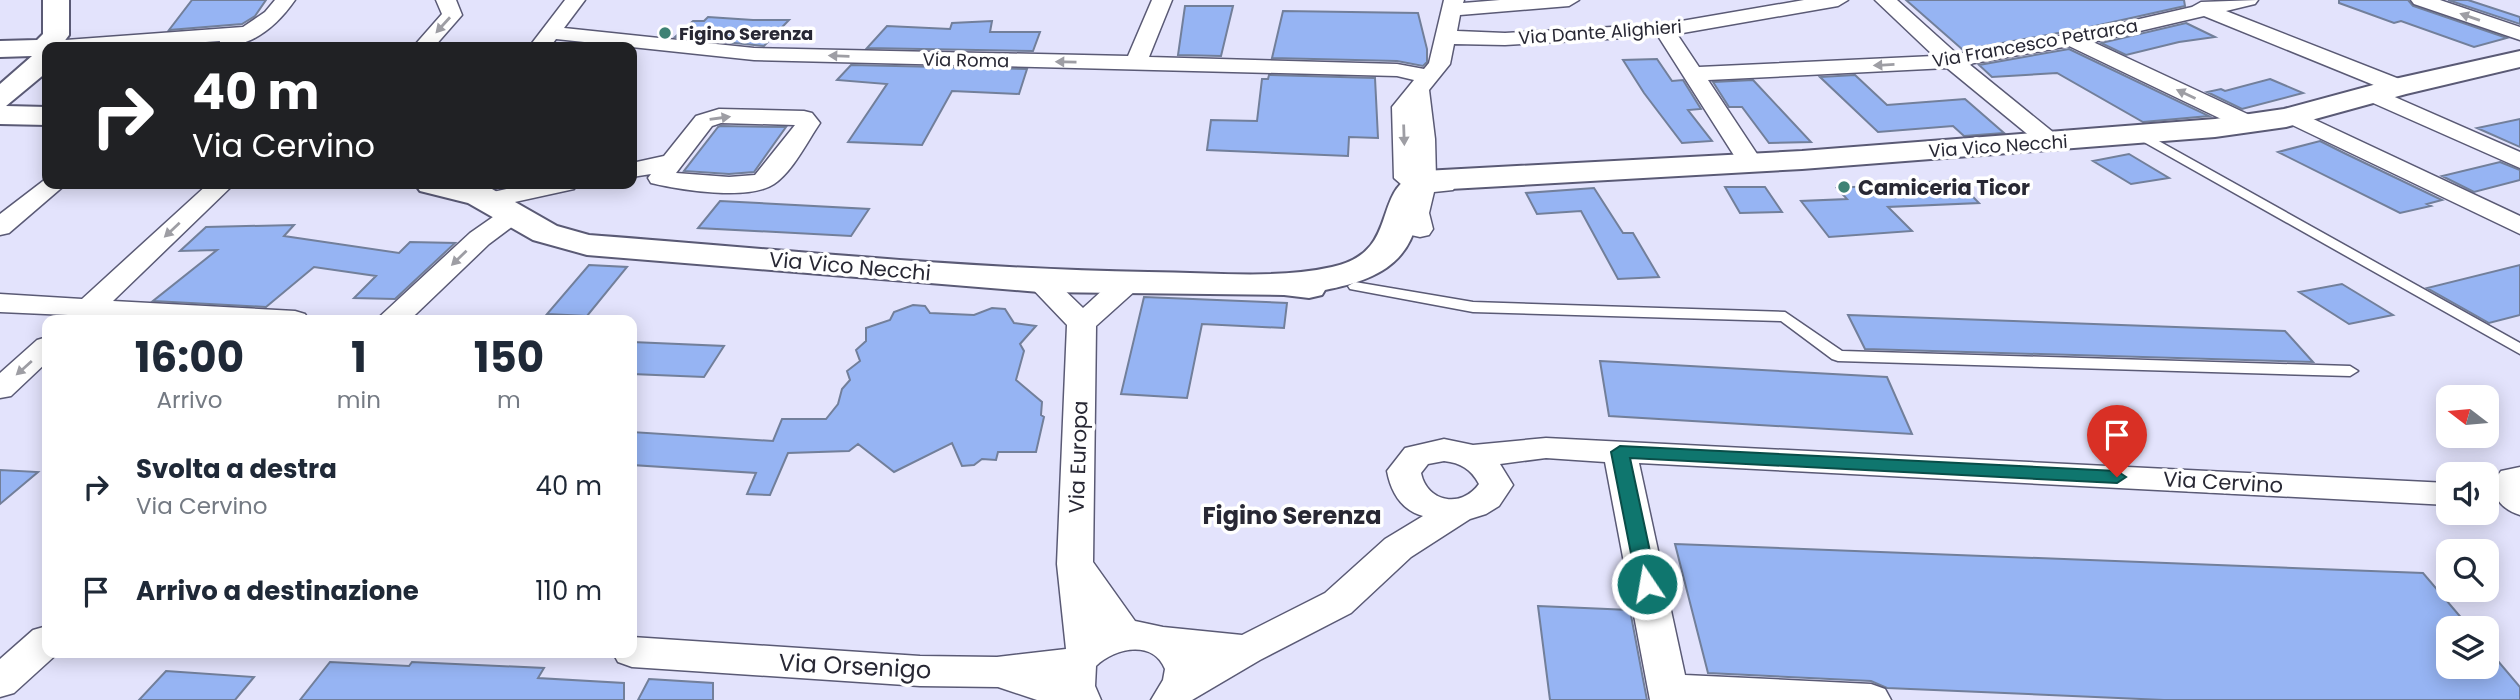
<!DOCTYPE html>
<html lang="it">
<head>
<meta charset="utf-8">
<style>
	body { margin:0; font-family:Poppins,sans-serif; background:#f2f2f3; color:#1f2937; height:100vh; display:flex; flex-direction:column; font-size:26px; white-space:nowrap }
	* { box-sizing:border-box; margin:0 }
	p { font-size:23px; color:#747a83 }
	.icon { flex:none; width:38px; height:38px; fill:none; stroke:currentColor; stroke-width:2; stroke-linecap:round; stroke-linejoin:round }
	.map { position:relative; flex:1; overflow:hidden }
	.panel { position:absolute; left:42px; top:315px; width:595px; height:343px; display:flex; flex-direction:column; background:#fff; border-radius:14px; box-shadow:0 4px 18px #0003 }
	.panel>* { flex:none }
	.hud { position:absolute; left:42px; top:42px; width:595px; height:147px; border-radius:14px; box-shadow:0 4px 18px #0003; background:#202124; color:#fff; overflow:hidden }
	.needle { width:46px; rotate:286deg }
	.tools { position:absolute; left:2436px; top:385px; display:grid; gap:14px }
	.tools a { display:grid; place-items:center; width:63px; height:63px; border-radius:14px; background:#fff; box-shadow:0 4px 18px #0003; font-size:35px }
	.pin { position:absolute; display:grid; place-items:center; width:60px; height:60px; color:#fff; margin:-72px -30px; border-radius:50% 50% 50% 0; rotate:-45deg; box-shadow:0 0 7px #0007 }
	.pin .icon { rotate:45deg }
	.me { position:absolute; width:77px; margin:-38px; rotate:348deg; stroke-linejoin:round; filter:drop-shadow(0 0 5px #0008) }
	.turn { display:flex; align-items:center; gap:24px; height:147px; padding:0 35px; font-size:32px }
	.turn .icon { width:91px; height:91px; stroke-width:2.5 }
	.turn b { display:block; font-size:49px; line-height:60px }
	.eta { display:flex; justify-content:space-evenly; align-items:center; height:119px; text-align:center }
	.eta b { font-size:42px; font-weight:700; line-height:49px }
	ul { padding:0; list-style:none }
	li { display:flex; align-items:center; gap:21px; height:105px; padding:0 35px }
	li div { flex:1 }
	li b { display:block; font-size:26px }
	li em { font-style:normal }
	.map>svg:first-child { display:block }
	.building { fill:#96b4f3; stroke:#727f9a; stroke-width:2 }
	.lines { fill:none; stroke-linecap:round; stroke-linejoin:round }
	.service-casing { stroke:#5a5a75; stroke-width:3 }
	.minor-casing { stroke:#5a5a75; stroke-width:3 }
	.tertiary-casing { stroke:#5a5a75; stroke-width:4 }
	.service { fill:#fff; fill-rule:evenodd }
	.minor { fill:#fff; fill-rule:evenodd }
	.tertiary { fill:#fff; fill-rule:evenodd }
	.oneway { fill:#9e9ea4 }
	.route { fill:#0f766e; stroke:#0a4d48; stroke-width:2 }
	.poi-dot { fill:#3f8274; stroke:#fff; stroke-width:2.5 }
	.labels { text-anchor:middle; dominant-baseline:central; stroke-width:7; stroke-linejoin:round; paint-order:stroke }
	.far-street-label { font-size:18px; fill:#282834; stroke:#fff }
	.far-poi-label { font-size:18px; font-weight:bold; fill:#282834; stroke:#fff; text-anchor:start }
	.poi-label { font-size:21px; font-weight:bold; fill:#282834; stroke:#fff; text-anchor:start }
	.street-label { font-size:21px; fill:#282834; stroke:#fff }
	.quarter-label { font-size:24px; font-weight:bold; fill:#282834; stroke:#fff }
	.near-street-label { font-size:24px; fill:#282834; stroke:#fff }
</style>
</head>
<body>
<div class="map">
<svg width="2520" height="700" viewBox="0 0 2520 700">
	<rect width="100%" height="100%" fill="#e3e3fc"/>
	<!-- building -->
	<path class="building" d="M192,0H266L255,16L242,24L169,30Z
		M1906,0H2184L2185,6L2086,28L1963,50Z
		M2339,0H2408L2413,6L2507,38L2474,47L2401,21L2394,23L2339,3Z
		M2448,0H2468L2520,17V24Z
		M1185,6H1233L1221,56L1178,55Z
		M1283,11L1418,13L1427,49V62L1423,66L1397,61L1272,58Z
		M708,17L753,20H789L764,46L675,37L693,21H704Z
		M992,21L990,32H1040L1033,51L867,48L887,26L950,29L952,23Z
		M2186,23L2215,37L2179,42L2126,55L2101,43Z
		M2069,49L2209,116L2143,122L2057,73L1992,77L1979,65Z
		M1657,59L1672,81L1683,80L1701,109L1688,110L1712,141L1682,143L1644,93L1623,60Z
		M851,65L1027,69L1019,94L952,91L922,145L848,142L887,84L837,80Z
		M1269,75L1375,78L1378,138L1349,137L1348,156L1207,150L1211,120L1257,121L1262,79H1268Z
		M1855,75L1887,105L1965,99L2004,133L1964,136L1953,126L1878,132L1820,77Z
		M2270,79L2303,93L2242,109L2207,92L2221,89L2225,91Z
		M1753,80L1811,142L1769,143L1742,107H1729L1713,82Z
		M2520,119V147L2477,128Z
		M718,127L720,126L786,127L754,172L729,174L684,171Z
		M2320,141L2344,153L2442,200L2427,204L2431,206L2400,213L2278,152Z
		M2129,154L2169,178L2131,184L2093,161Z
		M2500,162L2520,170V180L2474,192L2442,176Z
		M1957,180L1979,203L1888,207L1912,231L1829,237L1801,201L1847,199L1837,188Z
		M1725,187H1765L1782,212L1740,213Z
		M1594,188L1623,233H1633L1659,277L1618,279L1581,211L1537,214L1526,193Z
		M720,201L869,209L851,236L698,228Z
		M294,225L284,236L399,253L410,242L455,243L395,299L354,298L376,276L314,267L266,307L153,301L217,250L180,251L206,227Z
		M589,265L627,267L587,316L547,314Z
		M2520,265V315L2489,323L2427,288Z
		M2342,284L2393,315L2349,324L2299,292Z
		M1144,297L1287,303L1284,328L1202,324L1187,398L1121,394Z
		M913,305L925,306L930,313L974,315L992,308L1005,309L1014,323L1036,326L1020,344L1024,351L1016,380L1042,402L1041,415L1044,417L1036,452H998L996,460L982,459L974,465L962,466L952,443L894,472L858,444L849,451L788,453L770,495L747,494L756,473L632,465V432L773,441L782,419H826L838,404L842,389L850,380L847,371L860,361L856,350L866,341V328L890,320L894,312Z
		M1848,315L2285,331L2313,362L1865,349Z
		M632,342L724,346L704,377L632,374Z
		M1600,361L1887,377L1912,434L1609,416Z
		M0,470L38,472L0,504Z
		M1675,544L2423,573L2470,628H2448V667H2487V648L2520,687V700H2164L1887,688L1871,681L1708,673Z
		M1538,606L1630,610L1647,700H1550Z
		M330,662L409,666L412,662L544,668L538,678L624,683V700H300Z
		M166,671L254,677L235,700H139Z
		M649,679L713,683V700H638Z"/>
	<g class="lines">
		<!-- service casing -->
		<g class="service-casing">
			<path id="service" d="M2139,130L2520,343V354L2135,137L2133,134Z
				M1355,282L1473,302L1785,312L1842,351L2350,366L2358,371L2350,376L1838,361L1832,359L1781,321L1473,312L1350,289L1348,286Z"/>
		</g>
		<!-- minor casing -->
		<g class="minor-casing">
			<path id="minor" d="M275,0H295C277,26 252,47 219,47L220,41L134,47H47V52L42,47L45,43L52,41L243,27L265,12Z
				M436,0H456L462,15L434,47H413L442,14Z
				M565,0H585L564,28L754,48L1128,56L1152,0H1172L1149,57L1397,64L1424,69L1429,63L1444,0H1464L1463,3L1500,0H1579L1569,6L1460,15L1457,31L1505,33L1664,24L1804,0H1848L1838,6L1677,34L1699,67L1934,56L1875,0H1897L1957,54L2087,31L2192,7L2201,2L2258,0L2255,4L2226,11L2407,82L2410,87L2407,92H2391L2204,16L2093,42L2256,118L2260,123L2256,128H2240L2069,46L1969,64L2059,137L2063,142L2059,147H2043L1947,68L1708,80L1763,163L1760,168L1751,170L1742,168L1658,36L1505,45L1454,44L1450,64L1429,90L1435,139L1436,178L1453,180L1456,185L1453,190L1434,192L1429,213L1433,229L1429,235L1420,237L1411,235C1400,219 1405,208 1409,191L1394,178L1392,107L1414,80L1397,76L754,60L556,39L550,47H529Z
				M2411,0H2440L2520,27V40L2414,4Z
				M2372,87L2520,152V168L2364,99L2361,94L2364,89Z
				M719,109L804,111L812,113L820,123C807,142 793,171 774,184C749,201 680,190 651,183L648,178L651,174L632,177V163L664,156L696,116ZM721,123L795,125L755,175L729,177L676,173L712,126Z
				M2292,109L2520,216V234L2284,121L2281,116L2284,111Z
				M47,178V184H66L9,233L0,235V214Z
				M208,184H234L113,301L295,311L305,314L309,320H150L96,317L93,320H71L68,315L0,312V294L82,299Z
				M530,184H577L574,189L488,208L479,205L475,200L479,195Z
				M512,207L521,210L525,215L521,220L489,244L416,314L408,320H376L470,233L503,210Z
				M1039,273L1049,275L1083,308C1100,294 1118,270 1141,276L1145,282L1096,326L1093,562L1135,621L1163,627L1242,635L1325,593L1385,539L1423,516C1401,510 1391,492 1387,471L1405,448L1444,439L1473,445L1546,438L2448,483V505L1639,463L1685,675L1871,684L1885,689L1891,700H1650L1605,462L1546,458L1500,464L1513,485L1499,506L1486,514L1470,519L1411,557L1351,613L1260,660L1192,700H1151L1163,680L1165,669C1153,639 1114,648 1096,666L1095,686L1101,700H1037L998,687L920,686L632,667L618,662L613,653H632V637L920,656L997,657L1066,649L1057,564L1067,325L1025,281L1029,275ZM1444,461C1461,463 1471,469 1479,484C1461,509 1427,502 1421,473L1428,464Z
				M47,337V362L11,396L0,398V373L37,340Z
				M2520,467V515C2504,510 2496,501 2491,485L2501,471Z
				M47,626V653H58L14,693L0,697V659L33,630Z"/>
		</g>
		<!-- tertiary casing -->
		<g class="tertiary-casing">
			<path id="tertiary" d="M43,0H69V35L60,47H47V72L6,106L47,107V125L0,124V84L32,56L0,57V41L37,40L43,34Z
				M2520,51V67L2406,94L2286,127L2215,137L1802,169L1432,190C1420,197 1419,212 1416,224C1405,269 1366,282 1325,290L1322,295L1309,298L1284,295L1039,292L587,255L533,240L468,203L420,191L415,184H470L492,189L557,226L589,235C775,249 961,269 1148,272C1208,272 1273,280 1332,267C1405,251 1367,186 1424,171L1802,151L2215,119L2284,109L2399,78Z"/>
		</g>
		<!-- service -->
		<use href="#service" class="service"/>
		<!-- minor -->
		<use href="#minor" class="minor"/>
		<!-- tertiary -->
		<use href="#tertiary" class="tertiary"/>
	</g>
	<!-- one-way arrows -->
	<defs><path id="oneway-solid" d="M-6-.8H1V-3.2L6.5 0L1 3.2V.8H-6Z" transform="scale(1.75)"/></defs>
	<g class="oneway">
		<use href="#oneway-solid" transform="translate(2470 17) rotate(-161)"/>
		<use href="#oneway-solid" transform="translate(443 25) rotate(132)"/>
		<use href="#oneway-solid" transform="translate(839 56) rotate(-178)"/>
		<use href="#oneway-solid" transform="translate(1066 62) rotate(-179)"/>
		<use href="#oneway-solid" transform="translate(1884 65) rotate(177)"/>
		<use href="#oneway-solid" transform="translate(2186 94) rotate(-155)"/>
		<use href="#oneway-solid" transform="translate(720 118) rotate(-8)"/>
		<use href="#oneway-solid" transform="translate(1404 135) rotate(88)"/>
		<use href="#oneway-solid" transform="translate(172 230) rotate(137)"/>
		<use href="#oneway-solid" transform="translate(459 258) rotate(136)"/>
		<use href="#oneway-solid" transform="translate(24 368) rotate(138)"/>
	</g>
	<!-- route -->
	<path class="route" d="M1620,446L2117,471L2126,477L2117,483L1630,458L1657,584L1654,589H1640L1637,584L1611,452Z"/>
	<!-- markers -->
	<g class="poi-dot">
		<circle cx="665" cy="33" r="7"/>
		<circle cx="1844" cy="187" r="7"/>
	</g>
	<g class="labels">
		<!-- far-street labels -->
		<g class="far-street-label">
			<text transform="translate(1600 32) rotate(-4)">Via Dante Alighieri</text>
			<text transform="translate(2035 43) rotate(-10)">Via Francesco Petrarca</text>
			<text transform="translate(966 60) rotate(1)">Via Roma</text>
			<text transform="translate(1998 146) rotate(-4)">Via Vico Necchi</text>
		</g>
		<!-- far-poi labels -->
		<g class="far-poi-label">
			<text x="679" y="33">Figino Serenza</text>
		</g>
		<!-- poi labels -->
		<g class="poi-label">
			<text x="1858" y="187">Camiceria Ticor</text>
		</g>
		<!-- street labels -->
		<g class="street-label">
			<text transform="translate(850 266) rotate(5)">Via Vico Necchi</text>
			<text transform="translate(1078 457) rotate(-88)">Via Europa</text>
			<text transform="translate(2223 482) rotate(3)">Via Cervino</text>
		</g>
		<!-- quarter labels -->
		<g class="quarter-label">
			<text x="1292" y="515">Figino Serenza</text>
		</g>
		<!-- near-street labels -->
		<g class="near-street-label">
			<text transform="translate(855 666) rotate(3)">Via Orsenigo</text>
		</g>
	</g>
</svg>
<div class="tools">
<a><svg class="needle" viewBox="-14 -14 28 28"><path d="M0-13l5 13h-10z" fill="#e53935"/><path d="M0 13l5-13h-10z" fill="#747a83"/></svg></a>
<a><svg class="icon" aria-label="sound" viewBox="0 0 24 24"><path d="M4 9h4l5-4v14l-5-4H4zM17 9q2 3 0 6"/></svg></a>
<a><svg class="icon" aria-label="search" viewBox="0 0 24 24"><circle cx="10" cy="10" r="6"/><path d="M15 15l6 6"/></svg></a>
<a><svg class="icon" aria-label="layers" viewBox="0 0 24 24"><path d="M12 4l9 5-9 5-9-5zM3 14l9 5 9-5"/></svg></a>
</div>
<div class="pin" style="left:2117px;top:477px;background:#d93025"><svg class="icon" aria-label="arrive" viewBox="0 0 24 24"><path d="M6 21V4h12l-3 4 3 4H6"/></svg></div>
<svg class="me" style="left:1647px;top:584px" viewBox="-20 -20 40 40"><circle r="17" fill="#0f766e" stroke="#fff" stroke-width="3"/><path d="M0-11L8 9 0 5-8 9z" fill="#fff"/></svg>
<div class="hud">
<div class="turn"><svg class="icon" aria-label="right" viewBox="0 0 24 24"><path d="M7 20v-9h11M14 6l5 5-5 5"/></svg><div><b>40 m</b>Via Cervino</div></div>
</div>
<section class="panel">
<div class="eta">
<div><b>16:00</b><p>Arrivo</p></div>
<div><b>1</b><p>min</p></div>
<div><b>150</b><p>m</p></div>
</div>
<ul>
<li><svg class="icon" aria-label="right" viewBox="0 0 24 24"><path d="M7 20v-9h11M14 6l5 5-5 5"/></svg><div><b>Svolta a destra</b><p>Via Cervino</p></div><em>40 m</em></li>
<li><svg class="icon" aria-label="arrive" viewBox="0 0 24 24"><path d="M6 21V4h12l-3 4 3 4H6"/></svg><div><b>Arrivo a destinazione</b></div><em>110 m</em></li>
</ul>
</section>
</div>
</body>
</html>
